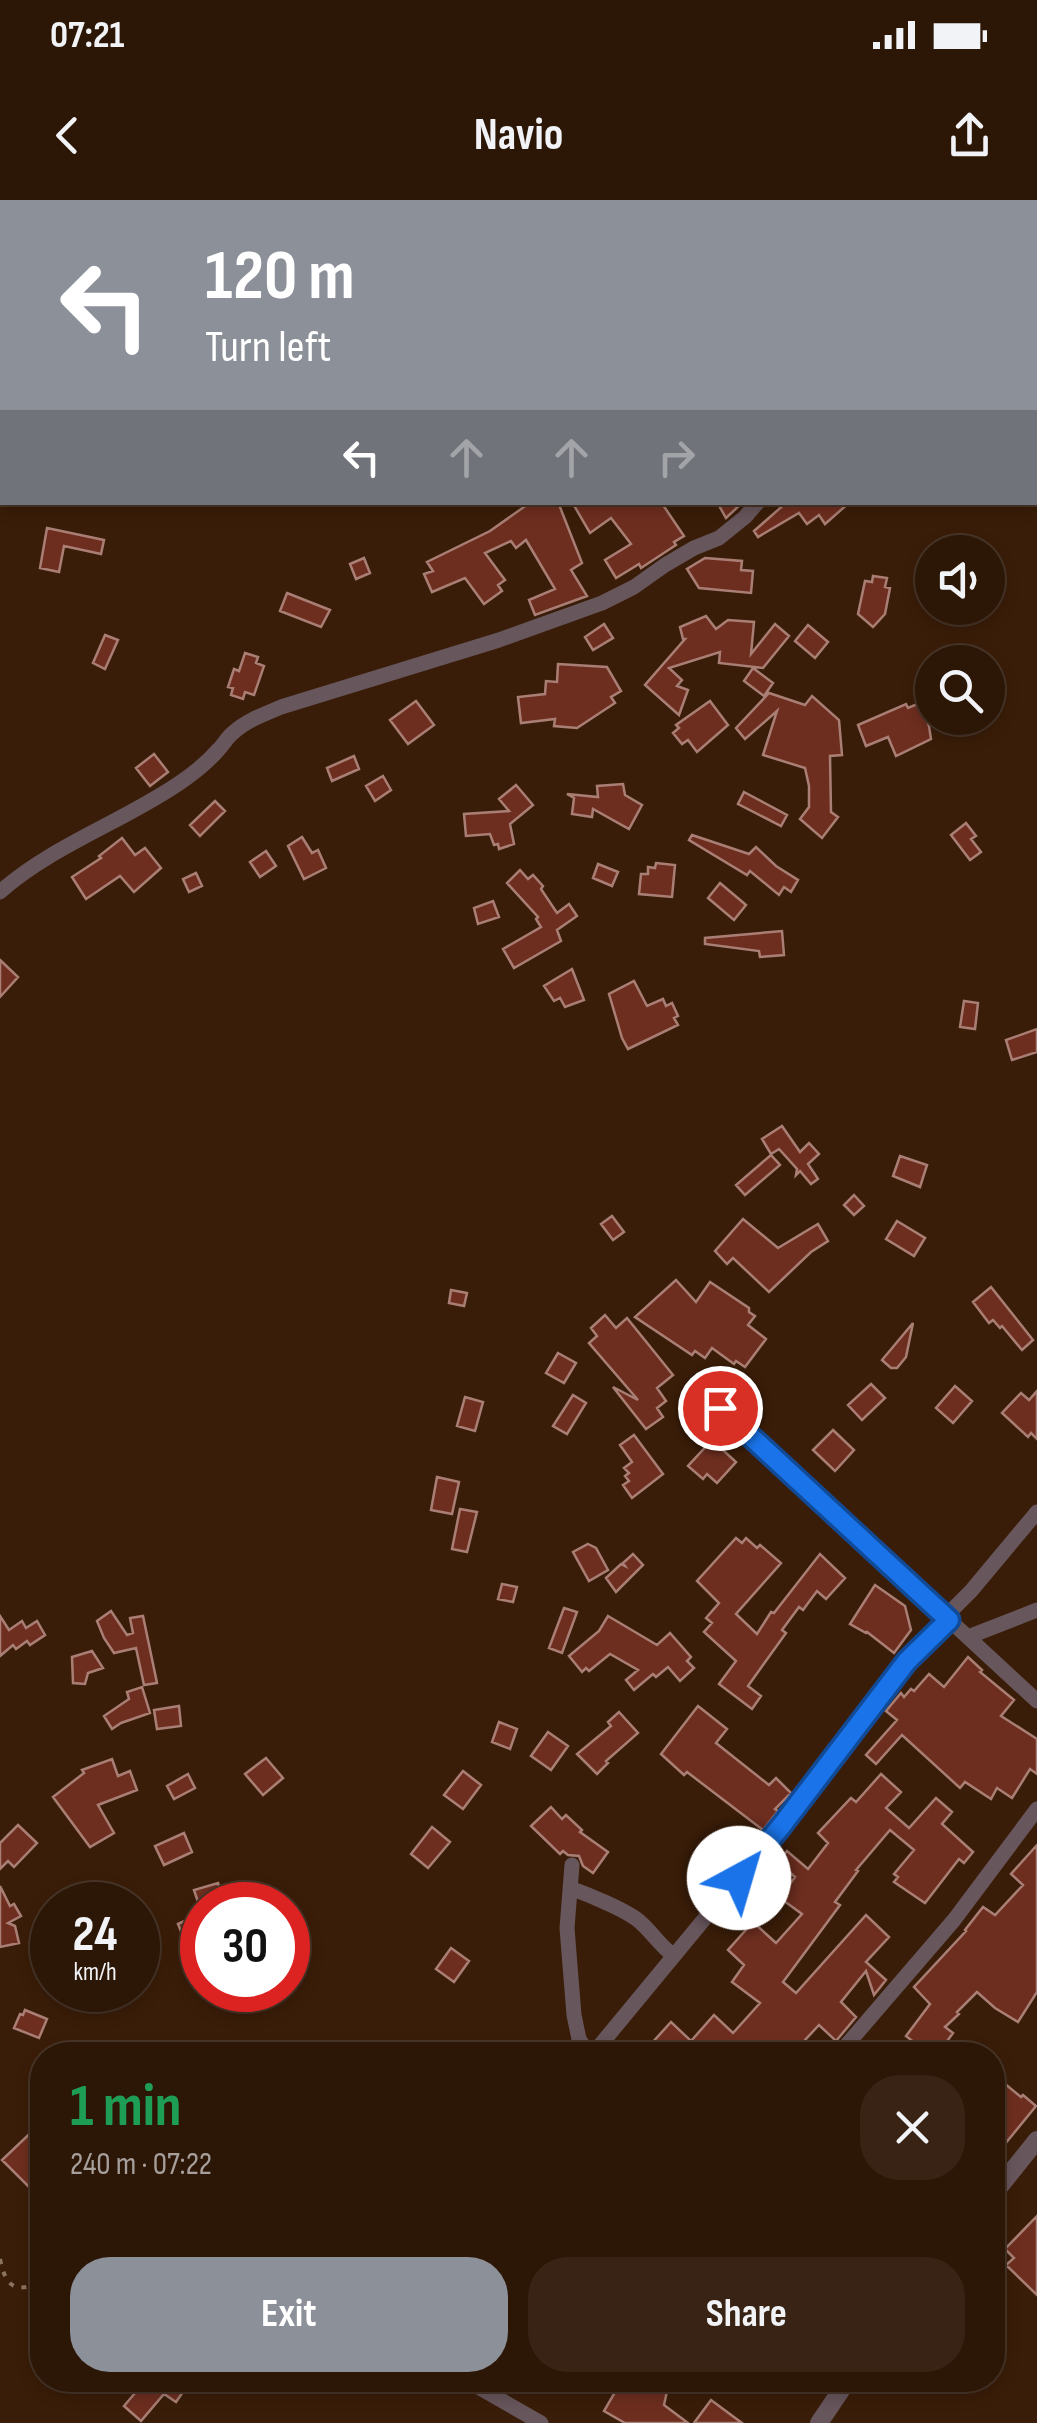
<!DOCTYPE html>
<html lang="en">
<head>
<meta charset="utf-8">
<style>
	body { margin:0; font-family:"Sofia Sans Condensed",sans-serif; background:#382314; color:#f1f3f6; height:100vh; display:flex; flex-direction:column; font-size:38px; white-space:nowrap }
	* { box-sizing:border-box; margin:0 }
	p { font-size:32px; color:#a69f9b }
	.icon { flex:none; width:55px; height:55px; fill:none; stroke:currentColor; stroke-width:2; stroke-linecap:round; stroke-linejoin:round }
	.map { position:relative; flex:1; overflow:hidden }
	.sheet { position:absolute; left:30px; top:1842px; width:975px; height:350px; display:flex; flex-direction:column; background:#2c1606; border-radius:40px; box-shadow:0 5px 15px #0003,0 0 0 2px #483528 }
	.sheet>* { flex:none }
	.hud { position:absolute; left:0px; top:0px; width:1038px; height:305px; box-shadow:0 5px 15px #0003,0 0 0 2px #483528; background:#8c9099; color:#fff; overflow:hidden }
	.buttons { position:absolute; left:915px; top:335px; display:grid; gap:20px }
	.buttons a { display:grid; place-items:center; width:90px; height:90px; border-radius:50%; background:#2c1606; box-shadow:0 5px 15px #0003,0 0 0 2px #483528; font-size:50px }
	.speed { position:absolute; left:30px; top:1682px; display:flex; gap:20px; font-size:50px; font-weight:700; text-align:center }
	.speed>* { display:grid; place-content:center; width:130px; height:130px; border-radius:50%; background:#2c1606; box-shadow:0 5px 15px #0003,0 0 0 2px #483528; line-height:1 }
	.speed small { font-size:25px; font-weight:400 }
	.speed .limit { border:15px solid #d22; background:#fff; color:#111 }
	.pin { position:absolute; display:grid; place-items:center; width:85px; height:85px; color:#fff; margin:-42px; border:5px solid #fff; border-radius:50%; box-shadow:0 2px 10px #0007 }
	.me { position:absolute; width:110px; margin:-55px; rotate:39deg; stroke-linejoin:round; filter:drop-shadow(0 0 8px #0008) }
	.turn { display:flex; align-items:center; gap:35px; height:210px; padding:0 40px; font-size:45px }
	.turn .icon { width:130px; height:130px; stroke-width:2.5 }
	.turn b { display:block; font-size:70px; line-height:85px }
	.lanes { display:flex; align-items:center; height:95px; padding:0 40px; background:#0003; justify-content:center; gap:50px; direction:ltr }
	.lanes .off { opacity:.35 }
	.round { display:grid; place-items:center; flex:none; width:105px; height:105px; border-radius:40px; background:#382314 }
	.summary { display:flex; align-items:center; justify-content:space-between; height:170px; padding:0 40px }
	h1 { font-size:60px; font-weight:700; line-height:75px; color:#1e9e55 }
	.primary-button { display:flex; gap:20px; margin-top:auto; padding:20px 40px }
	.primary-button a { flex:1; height:115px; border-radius:40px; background:#8c9099; color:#fff; font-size:40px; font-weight:700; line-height:115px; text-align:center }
	.primary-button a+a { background:#382314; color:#f1f3f6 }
	.status { display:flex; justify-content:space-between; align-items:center; height:70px; padding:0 50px; background:#2c1606; direction:ltr }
	.status svg { height:28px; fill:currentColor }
	header { display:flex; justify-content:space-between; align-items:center; height:130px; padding:0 40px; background:#2c1606; font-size:45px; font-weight:700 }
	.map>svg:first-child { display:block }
	.building { fill:#6e2e1f; stroke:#a97f75; stroke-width:2.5 }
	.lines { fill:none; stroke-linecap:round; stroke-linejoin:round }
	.path { stroke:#8b7361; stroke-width:4; stroke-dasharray:5 8; stroke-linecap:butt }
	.minor { stroke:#67565c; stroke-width:15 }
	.tertiary { stroke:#67565c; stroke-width:18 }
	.route-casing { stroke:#114b97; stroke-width:25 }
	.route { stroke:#1a73e8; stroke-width:18 }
</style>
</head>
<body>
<div class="status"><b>07:21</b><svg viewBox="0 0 49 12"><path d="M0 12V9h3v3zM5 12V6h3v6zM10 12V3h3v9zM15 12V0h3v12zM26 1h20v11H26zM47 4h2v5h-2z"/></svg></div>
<header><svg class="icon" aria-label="back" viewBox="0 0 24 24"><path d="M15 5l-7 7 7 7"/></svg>Navio<svg class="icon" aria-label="share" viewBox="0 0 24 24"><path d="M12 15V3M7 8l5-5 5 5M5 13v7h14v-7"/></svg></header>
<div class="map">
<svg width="1037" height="2223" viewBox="0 0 1037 2223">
	<rect width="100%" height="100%" fill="#3a1d08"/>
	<!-- building -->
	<path class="building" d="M531,302H558L582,363L571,370L587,396L535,415L529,400L555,389L526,340L516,348L511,341L485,353L505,380L498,385L502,391L484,404L465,378L432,392L424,374L433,371L427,362L490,331Z
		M572,302H661L684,336L674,342L676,345L641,368L639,364L616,378L605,360L631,344L611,318L590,333Z
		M717,302H743L726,318Z
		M787,302H850L825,324L819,315L807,324L799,313L758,337L754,331Z
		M47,328L104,340L101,354L64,346L59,372L40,368Z
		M364,358L370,373L356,379L350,364Z
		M705,358L742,361L741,370L753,371L751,393L699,388L687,369Z
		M873,376L887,378L885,387L890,388L885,414L873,427L858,414L865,381L872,382Z
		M287,393L330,410L321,427L280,411Z
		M706,416L716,429L728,420L754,422L751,454L775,424L789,436L763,468L719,463L720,452L669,468L682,480L677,486L688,490L679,515L645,485L685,439H683L680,427Z
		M604,424L613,438L593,450L585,437Z
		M808,425L828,442L815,458L795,441Z
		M105,435L118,440L105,469L93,463Z
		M245,453L258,457L256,463L264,466L254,495L245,492L243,499L231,495L233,488L228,487L234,469L239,471Z
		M558,464L607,467L621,491L611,497L615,503L577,528L554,526L555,519L521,523L518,497L545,494L546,481L557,482Z
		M753,468L773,483L764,496L744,481Z
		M769,493L805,505L812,496L839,520L842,555L830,556L831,612L838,617L822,638L800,619L809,607V586L805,568L763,555L777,511L745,539L736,528Z
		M416,501L434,525L408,544L390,520Z
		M710,501L728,525L697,552L688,540L682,544L673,533L679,528L676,525Z
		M920,503L929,526L931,539L896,556L888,537L866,546L858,525L906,504L908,508Z
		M154,554L168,572L150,586L136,568Z
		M354,556L359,569L332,581L327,568Z
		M383,576L391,590L375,601L366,586Z
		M623,584L625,595L642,605L629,629L593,609L592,617L572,614L574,598L567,594L598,597L597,586Z
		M516,585L533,605L510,624L514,644L499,649L498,644L494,645L490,634L466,636L464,614L509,611L499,599Z
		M744,592L787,615L781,626L738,604Z
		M215,601L225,611L200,636L190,625Z
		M966,623L976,636L971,639L981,652L970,660L951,635Z
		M692,635L749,654L756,647L776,666L798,680L791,692L784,687L779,695L750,671L747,675L689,640Z
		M302,637L312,653L318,650L326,668L304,679L288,646Z
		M122,638L135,655L145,648L161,668L134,692L120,676L86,699L72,677L101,658L99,656Z
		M266,651L276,666L260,677L250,662Z
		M656,663L675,665L672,697L639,694L641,674H648V667L655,668Z
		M598,664L618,672L612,686L593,678Z
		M520,670L528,679L533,675L543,686L541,689L557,713L569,704L577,716L557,730L561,741L514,768L503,749L541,727L536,719L538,717L507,683Z
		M196,673L202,686L189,692L183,679Z
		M720,683L746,705L734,720L708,698Z
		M493,701L499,717L478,724L474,708Z
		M782,731L784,755L760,757L759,751L705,744V738Z
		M0,760L18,777L0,797Z
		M572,769L584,800L565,807L560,798L554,801L544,786Z
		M634,781L647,806L663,799L666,806L672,803L678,816L674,818L678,825L628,849L622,838L609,794Z
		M964,801L978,803L975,829L960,827Z
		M1037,829V852L1012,860L1006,840Z
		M782,926L800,952L809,943L819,954L808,964L818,979L811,984L800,971L796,975L797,969L779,949L771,954L762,939Z
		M771,955L780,965L745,995L736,985Z
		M900,956L927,965L920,987L893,976Z
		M854,995L864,1006L854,1015L844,1005Z
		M612,1016L624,1032L613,1040L601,1024Z
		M743,1019L778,1048L818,1024L828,1041L811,1052L769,1092L733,1058L727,1064L715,1051Z
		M897,1021L925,1038L914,1056L886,1039Z
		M676,1080L696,1102L710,1082L749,1108V1112L755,1116L748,1125L766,1139L745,1167L736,1161L734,1164L712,1148L705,1158L695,1151L692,1155L635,1117Z
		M991,1087L1033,1140L1022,1150L1002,1126L1000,1128L993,1120L989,1123L973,1102Z
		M451,1090L467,1093L464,1106L449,1103Z
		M605,1115L616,1128L627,1118L673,1175L657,1188L666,1201L657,1208L663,1217L646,1229L613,1187L638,1200L589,1143L597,1136L591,1128Z
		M913,1123L906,1157L897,1168H891L882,1160Z
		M558,1153L576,1163L564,1183L546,1173Z
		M871,1184L885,1198L862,1220L848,1205Z
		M955,1186L972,1201L953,1223L936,1208Z
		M1037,1191V1239L1031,1233L1028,1237L1002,1213L1021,1193L1029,1200Z
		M573,1195L586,1203L567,1234L553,1226Z
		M465,1197L483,1202L475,1231L457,1226Z
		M833,1230L854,1250L835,1271L813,1250Z
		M634,1235L663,1274L632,1298L623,1285L629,1281L625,1276L629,1273L624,1268L632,1262L620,1245Z
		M712,1240L736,1262L717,1283L707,1274L703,1279L688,1266Z
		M437,1277L459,1282L452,1314L431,1310Z
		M460,1309L477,1312L467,1352L452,1349Z
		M736,1338L742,1343L746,1338L757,1348L760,1345L781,1363L736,1414L757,1434L771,1412L774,1413L820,1354L845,1378L826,1399L817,1391L803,1410L799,1407L782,1430L786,1433L748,1486L761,1496L752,1509L719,1484L736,1461L704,1432L712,1423L706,1418L719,1403L697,1381Z
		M588,1344L596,1348L608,1370L589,1381L573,1352Z
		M633,1354L643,1365L616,1392L606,1378L621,1364L625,1366L623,1363Z
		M502,1384L517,1387L513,1402L498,1399Z
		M875,1385L905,1406L911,1430L894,1453L867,1432L866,1433L850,1424Z
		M564,1408L577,1412L562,1453L549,1448Z
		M111,1411L127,1435L133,1433L130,1418L143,1416L157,1483L144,1485L136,1448L114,1453L104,1438L97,1421Z
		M0,1416L9,1430L22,1421L26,1428L37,1421L45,1435L30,1445L27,1441L16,1449L13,1445L0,1456Z
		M608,1416L657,1445L670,1433L691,1457L687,1461L694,1468L680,1481L668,1467L656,1477L653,1474L634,1490L626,1480L638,1470L610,1454L589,1471L586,1468L582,1472L569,1456L599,1431Z
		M92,1451L103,1468L88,1473L85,1484L73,1483L72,1457Z
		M968,1457L982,1470L980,1472L1014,1500L1001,1516L1037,1539V1574L1030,1569L1012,1598L997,1588L991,1599L965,1582L960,1588L902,1535L876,1564L866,1555L897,1520L886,1511L901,1493L904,1497L911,1489L914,1491L929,1474L944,1487Z
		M142,1487L150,1513L121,1523L112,1529L104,1516L129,1499L127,1492Z
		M179,1506L181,1526L157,1529L154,1510Z
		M698,1506L727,1529L716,1543L769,1585L776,1578L791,1593L775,1609L778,1611L763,1630L687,1572L684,1575L661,1554Z
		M619,1512L638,1533L606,1561L608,1563L597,1574L577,1554L611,1526L608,1522Z
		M499,1522L517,1529L510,1549L492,1542Z
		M548,1532L568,1546L551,1570L531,1556Z
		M266,1558L283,1578L263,1595L245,1574Z
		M112,1559L118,1576L130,1571L137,1590L98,1605L114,1633L90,1647L53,1597L84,1573L82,1570Z
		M463,1571L481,1585L463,1609L444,1595Z
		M188,1574L195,1588L174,1599L167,1586Z
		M881,1574L901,1592L886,1608L909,1628L936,1598L952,1612L942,1624L973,1652L964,1663L959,1659L925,1703L894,1682L898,1677L894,1674L914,1650L890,1630L856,1670L858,1671L835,1702L840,1705L783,1782L796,1793L866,1715L889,1737L866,1762L886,1780L874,1795L866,1771L841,1802L856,1817L836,1841L819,1825L791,1855H641L671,1822L691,1841L714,1815L733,1833L760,1803L732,1782L744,1765L728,1750L753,1722L776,1743L802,1714L780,1698L795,1677L778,1662L787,1651L808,1669L828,1643L818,1633L851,1598L856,1602Z
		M551,1607L562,1619L566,1615L582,1630L580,1632L608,1652L593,1673L583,1666L579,1656L568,1655L563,1651L560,1654L531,1626Z
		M18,1625L37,1643L14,1667L8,1661L0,1669V1643Z
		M432,1627L450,1642L428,1668L411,1654Z
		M184,1633L192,1652L164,1665L155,1646Z
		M1037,1645V1792L1018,1822L995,1808L977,1792L957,1812L959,1814L945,1827L953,1833L937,1855H930L906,1836L930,1804L914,1787L966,1731L965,1730L983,1707L995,1715L1023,1685L1011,1674Z
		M218,1683L225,1705H199L194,1690Z
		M0,1686L10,1706L14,1704L21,1716L8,1723L15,1726L19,1743L0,1747Z
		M202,1713V1754L192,1759L178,1724Z
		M51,1714H52V1762L35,1756Z
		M451,1748L469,1761L454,1782L436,1769Z
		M25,1810L47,1819L39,1838L14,1828L20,1814L23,1815Z
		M992,1873L1021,1897L1023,1895L1036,1906L992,1960Z
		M42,1922V2000L2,1960Z
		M1037,2016V2095L1006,2065L1014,2058L1005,2049Z
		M146,2180H176L174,2182L185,2189L176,2202L164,2194L141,2221L124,2206Z
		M622,2180L669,2182L664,2205L688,2223H625L604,2211Z
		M711,2200L742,2223H694Z"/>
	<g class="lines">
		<!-- path -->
		<path class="path" d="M0,2059C6,2088 15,2093 42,2082"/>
		<!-- minor -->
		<path class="minor" d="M916,0L918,2
			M0,110H2
			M1035,172L1037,176
			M0,692C52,646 120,623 178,584C193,574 207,563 219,549C224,544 228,536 234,532C247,520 265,514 281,507L499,440L602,403L634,387L665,365L694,348L719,338L745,317L758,302
			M720,1208L1037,1501
			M946,1416L971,1391L1037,1312
			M968,1437L1037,1410
			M572,1665L567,1728L574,1815L579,1839L589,1855
			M570,1688C587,1694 626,1710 639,1721C652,1732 660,1746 674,1756
			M592,1855L782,1625L907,1461L949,1420
			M838,1855L954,1720L1037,1609
			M466,2180L541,2223"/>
		<!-- tertiary -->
		<path class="tertiary" d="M992,1996L1037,1940
			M819,2223L848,2180"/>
	</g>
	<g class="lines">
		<!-- route casing -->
		<g class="route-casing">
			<path id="route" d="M720,1208L949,1420L907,1461L782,1625L739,1678"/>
		</g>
		<!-- route -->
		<use href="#route" class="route"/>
	</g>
</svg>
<div class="buttons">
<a><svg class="icon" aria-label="sound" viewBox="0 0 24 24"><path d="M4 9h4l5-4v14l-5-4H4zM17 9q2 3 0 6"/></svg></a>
<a><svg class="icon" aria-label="search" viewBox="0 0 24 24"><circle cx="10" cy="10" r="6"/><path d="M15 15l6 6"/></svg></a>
</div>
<div class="speed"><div>24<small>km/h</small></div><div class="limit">30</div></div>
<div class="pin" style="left:720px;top:1208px;background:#d93025"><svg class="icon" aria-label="arrive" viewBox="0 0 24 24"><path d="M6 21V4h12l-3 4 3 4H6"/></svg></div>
<svg class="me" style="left:739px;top:1678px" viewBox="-20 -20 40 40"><circle r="19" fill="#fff"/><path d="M0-13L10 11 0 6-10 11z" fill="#1a73e8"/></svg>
<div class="hud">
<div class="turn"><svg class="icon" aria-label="left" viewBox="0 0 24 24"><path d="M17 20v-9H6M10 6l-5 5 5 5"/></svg><div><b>120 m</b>Turn left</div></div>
<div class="lanes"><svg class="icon" aria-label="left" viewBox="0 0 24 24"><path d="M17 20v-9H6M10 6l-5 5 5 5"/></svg><svg class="icon off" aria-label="ahead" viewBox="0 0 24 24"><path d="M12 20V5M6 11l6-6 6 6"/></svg><svg class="icon off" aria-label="ahead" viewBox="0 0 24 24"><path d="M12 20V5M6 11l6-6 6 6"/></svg><svg class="icon off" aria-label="right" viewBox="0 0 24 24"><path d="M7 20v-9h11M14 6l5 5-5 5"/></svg></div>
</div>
<section class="sheet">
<div class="summary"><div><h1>1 min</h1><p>240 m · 07:22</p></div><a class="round"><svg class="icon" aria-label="close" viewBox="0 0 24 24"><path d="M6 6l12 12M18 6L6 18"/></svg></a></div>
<div class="primary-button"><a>Exit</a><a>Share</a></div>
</section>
</div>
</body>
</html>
